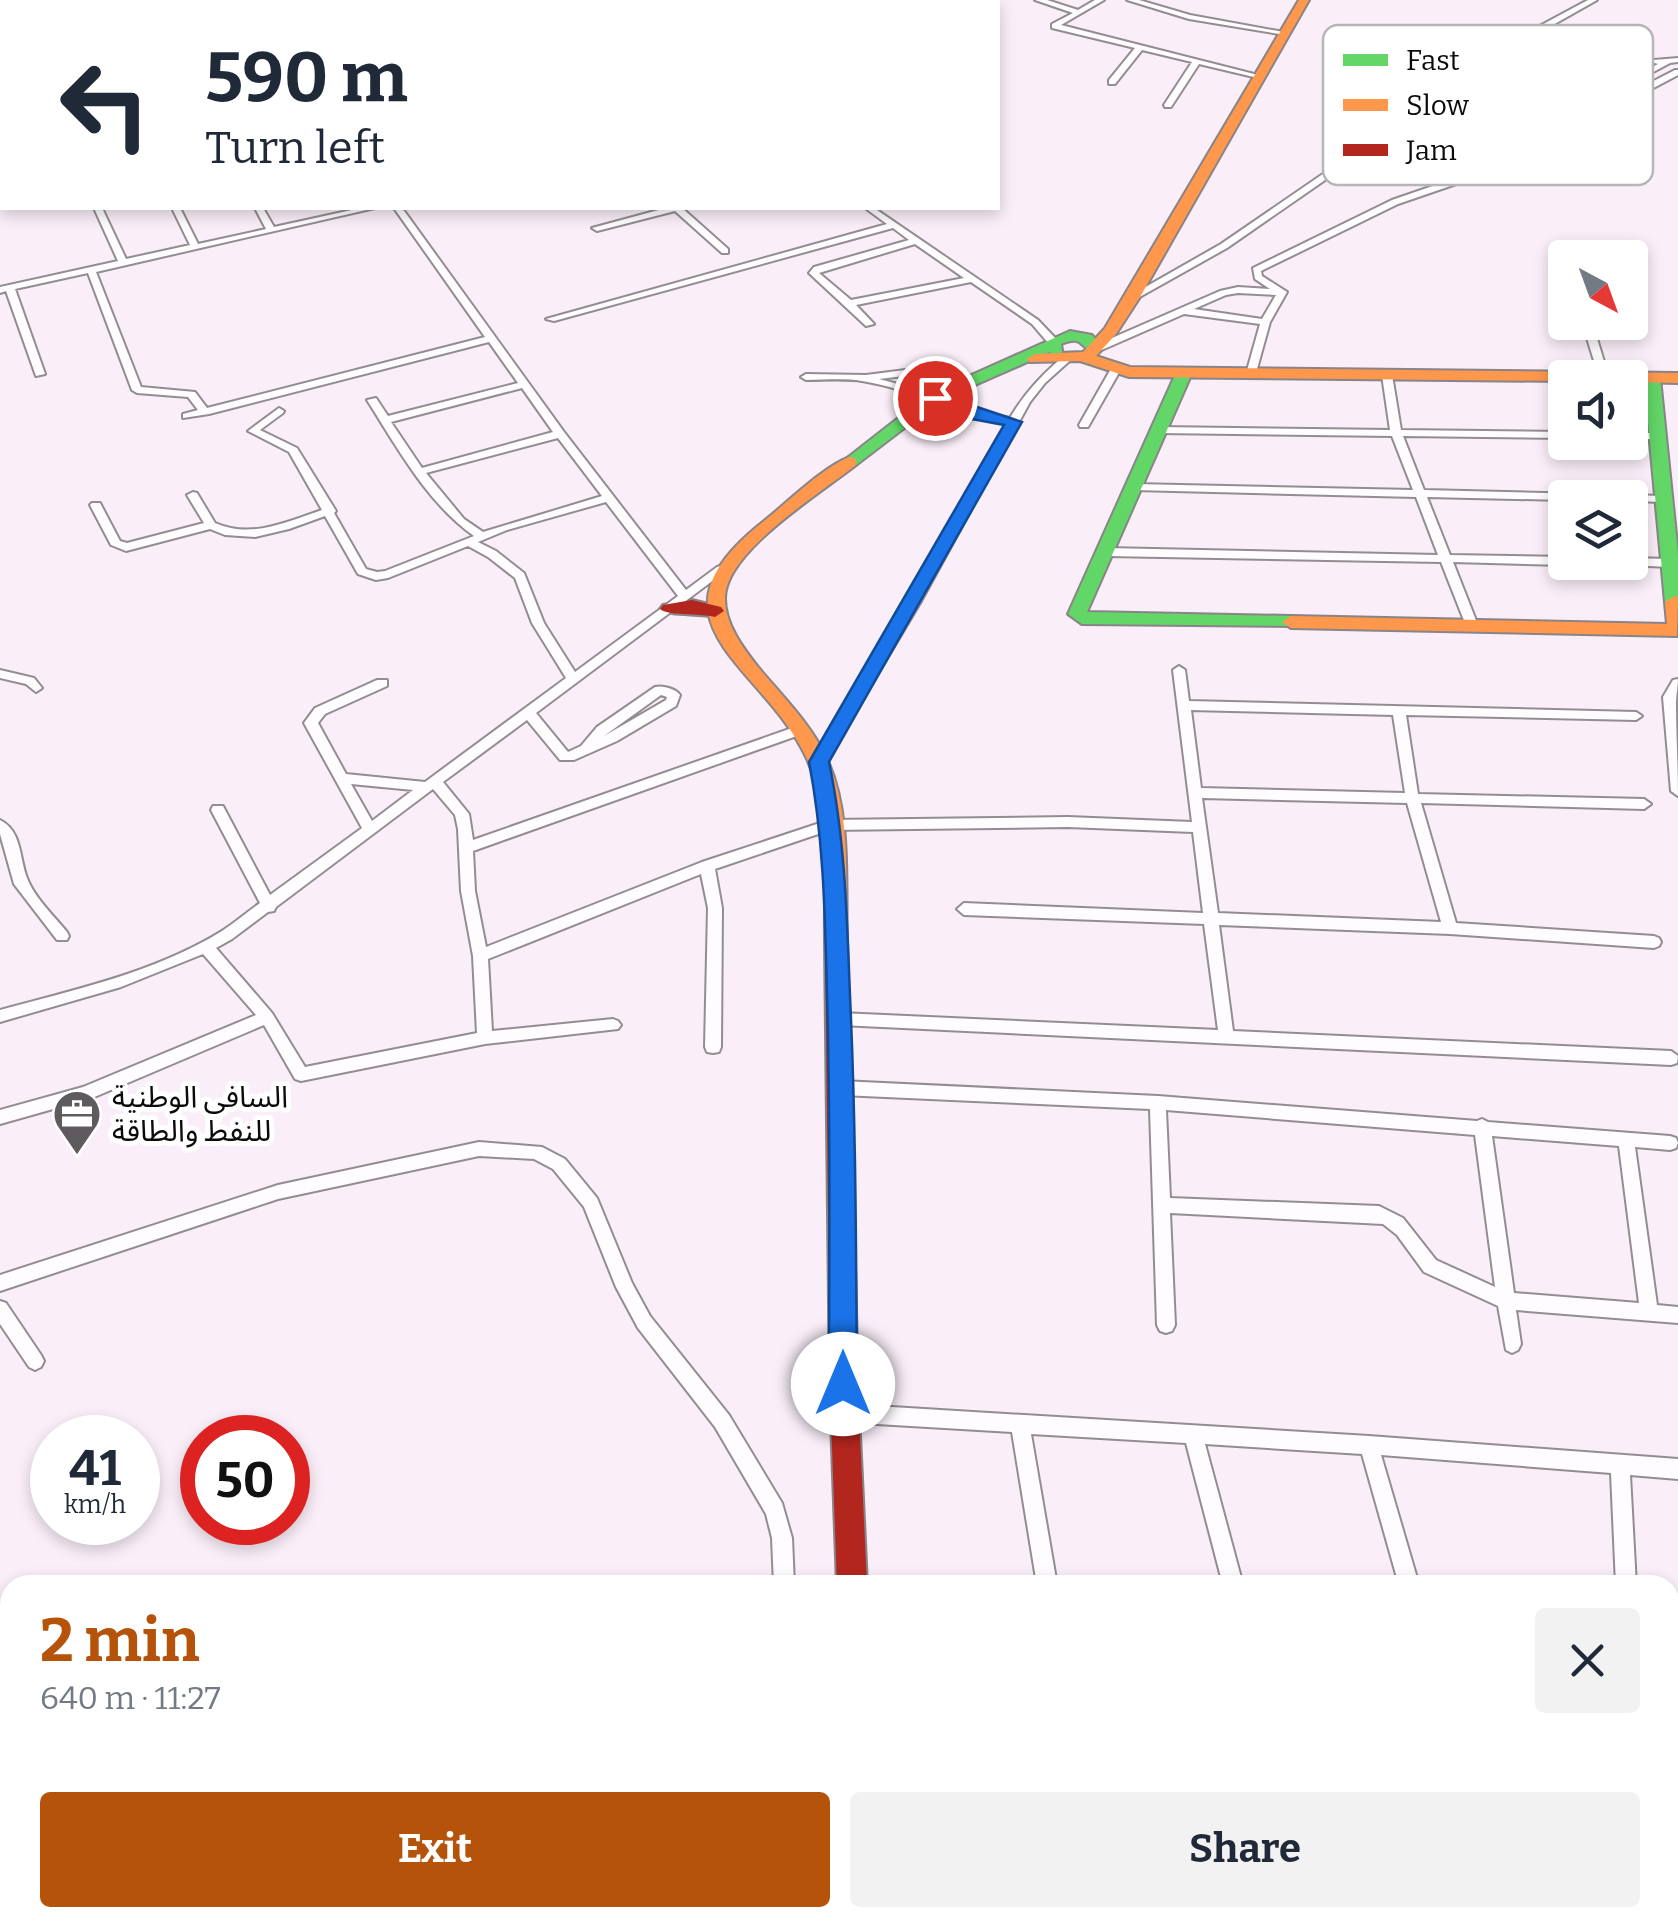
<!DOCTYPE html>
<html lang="en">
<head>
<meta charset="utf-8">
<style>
	body { margin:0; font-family:Bitter,"Noto Sans Arabic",serif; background:#f2f2f3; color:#1f2937; height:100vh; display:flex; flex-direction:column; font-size:38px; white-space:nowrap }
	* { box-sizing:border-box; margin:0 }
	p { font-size:32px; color:#747a83 }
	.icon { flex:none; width:55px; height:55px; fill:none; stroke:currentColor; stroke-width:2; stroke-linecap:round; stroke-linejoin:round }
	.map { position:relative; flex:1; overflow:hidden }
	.details { position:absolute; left:0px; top:1575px; width:1680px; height:352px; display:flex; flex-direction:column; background:#fff; border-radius:30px 30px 0 0; box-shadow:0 5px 15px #0003 }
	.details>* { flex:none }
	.banner { position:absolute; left:0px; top:0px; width:1000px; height:210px; box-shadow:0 5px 15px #0003; background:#fff; color:#1f2937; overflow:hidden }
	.needle { width:65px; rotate:139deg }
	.buttons { position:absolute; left:1548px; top:240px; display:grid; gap:20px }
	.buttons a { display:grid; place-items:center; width:100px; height:100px; border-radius:10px; background:#fff; box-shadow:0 5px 15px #0003; font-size:50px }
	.speed { position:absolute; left:30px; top:1415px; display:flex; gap:20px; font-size:50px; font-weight:700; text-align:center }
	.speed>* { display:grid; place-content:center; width:130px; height:130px; border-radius:50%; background:#fff; box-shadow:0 5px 15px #0003; line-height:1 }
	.speed small { font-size:25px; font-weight:400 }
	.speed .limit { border:15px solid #d22; background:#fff; color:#111 }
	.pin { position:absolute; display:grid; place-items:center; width:85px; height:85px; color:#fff; margin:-42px; border:5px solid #fff; border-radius:50%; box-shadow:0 2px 10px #0007 }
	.me { position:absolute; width:110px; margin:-55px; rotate:0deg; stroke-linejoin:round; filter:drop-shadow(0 0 8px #0008) }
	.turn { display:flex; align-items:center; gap:35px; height:210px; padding:0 40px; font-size:45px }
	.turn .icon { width:130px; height:130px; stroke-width:2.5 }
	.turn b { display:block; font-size:70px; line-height:85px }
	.round { display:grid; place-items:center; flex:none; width:105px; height:105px; border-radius:10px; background:#f2f2f3 }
	.summary { display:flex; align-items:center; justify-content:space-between; height:170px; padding:0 40px }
	h1 { font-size:60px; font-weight:700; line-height:75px; color:#b45309 }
	.button { display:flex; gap:20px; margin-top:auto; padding:20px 40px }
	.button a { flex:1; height:115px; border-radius:10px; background:#b45309; color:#fff; font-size:40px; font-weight:700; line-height:115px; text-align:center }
	.button a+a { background:#f2f2f3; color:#1f2937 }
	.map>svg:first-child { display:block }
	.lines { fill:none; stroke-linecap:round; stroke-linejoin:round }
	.street-casing { stroke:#938d92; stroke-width:4 }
	.fast-casing { stroke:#898488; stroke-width:4 }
	.slow-casing { stroke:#898488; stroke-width:4 }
	.jam-casing { stroke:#898488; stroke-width:4 }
	.street { fill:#fefcfe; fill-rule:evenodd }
	.fast { fill:#63d668; fill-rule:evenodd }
	.slow { fill:#ff974d; fill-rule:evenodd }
	.jam { fill:#b3261e; fill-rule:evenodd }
	.route { fill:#1a73e8; stroke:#114b97; stroke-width:2.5 }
	.labels { text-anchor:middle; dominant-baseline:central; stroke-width:10; stroke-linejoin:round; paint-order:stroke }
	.poi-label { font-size:30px; fill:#0b0b0b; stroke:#fff; text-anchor:start }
	.key { fill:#fff; stroke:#b6b6b6; stroke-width:2.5 }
	.key-label { font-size:28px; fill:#0b0b0b }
</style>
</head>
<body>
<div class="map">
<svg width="1678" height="1927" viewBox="0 0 1678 1927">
	<rect width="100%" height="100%" fill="#faeef8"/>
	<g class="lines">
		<!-- street casing -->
		<g class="street-casing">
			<path id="street" d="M109,0H117L118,2H111Z
				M400,0H408L410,2H402Z
				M457,0H465L467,2H459Z
				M538,0H547L549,2H541Z
				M621,0H629L631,2H623Z
				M763,0H773L775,2H766Z
				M838,0H847L849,2H841Z
				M1035,0H1047L1078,10L1095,0H1104L1061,25L1262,76L1258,78L1199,64L1171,107H1165L1164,105L1192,62L1142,50L1115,84H1109V80L1135,48L1052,28V24L1073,13Z
				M1127,0H1139L1190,15L1289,33L1285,35L1189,19Z
				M1588,0H1597L1544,30L1596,39L1654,60L1678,58V62L1670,63L1586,108L1590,111L1589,113L1537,100L1498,127L1537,141L1675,70H1678V75L1563,136L1462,182L1398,204L1261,271L1262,276L1287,292L1270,322L1255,376L1246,374L1260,324L1184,314L1097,352H1089V348L1220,291L1238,287L1270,289L1255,279L1253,268L1392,200L1456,178L1526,147H1463L1449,153L1419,162L1396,160L1364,153L1227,248L1136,299L1128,297L1221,244L1534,29ZM1538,33L1599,46L1529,98L1493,97L1458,89ZM1606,48L1658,64L1578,106L1542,96ZM1453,92L1493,101L1523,102L1491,124L1437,103ZM1432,107L1485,127C1439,155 1423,161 1370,150ZM1492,130L1522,141H1473ZM1238,293L1276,295L1262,319L1194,309L1226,295Z
				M0,28H2V32H0Z
				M0,78H2V82H0Z
				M94,208H102L126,259L190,245L172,208H180L198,244L266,229L255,208H263L274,227L361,208H375L96,272L141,387L195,392L207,408L485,337L394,208H402L564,432L686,590L717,567L721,566L727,570L536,713L568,752L581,746L597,727L655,687C663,685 676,689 680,695L676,706L617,741L574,760H560L527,720L443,782L469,814L473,840L795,727H805L807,730L805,733L473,851L475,891L486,947L702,862L829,820L1068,817L1192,822L1173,670L1179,666L1185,670L1189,701L1636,712L1642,716L1636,720L1406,715L1418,794L1644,799L1651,804L1644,809L1421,803L1456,923L1654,936L1659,938L1661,942L1659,946L1654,948L1450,934L1219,925L1233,1031L1671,1051L1678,1056L1677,1063L1671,1065L840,1025L835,1023L832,1019L835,1015L840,1013L1218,1030L1204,924L964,915L957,909L964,903L1203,913L1193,832L1068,827L830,830L715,869L722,908L721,1047L719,1052L713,1053L707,1052L705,1047L708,908L701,874L488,959L492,1031L613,1019L618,1021L621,1025L618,1029L485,1044L301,1081L295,1079L264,1025L92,1098L0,1124V1110L83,1087L256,1015L203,954L121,987L0,1022V1010C74,990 156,972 222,931C235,923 247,912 260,903L211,810L213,806H223L270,895L362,828L304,723L315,708L377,680H387V686L325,714L318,723L346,774L425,782L566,678L532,623L515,578L488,557L468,546L388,578L376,580L358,574L325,516L289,529L255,537L225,535L210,529L126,551L111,545L90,505L92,503H100L120,541L127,543L204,523L187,495L193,492L197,493L215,523C252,539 286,522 322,510L289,452L248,431L279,408L284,411L283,413L260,430L297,448L336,511L334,513L366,569L377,572L385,571L474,536C427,503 397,447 367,400L376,398L388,416L518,383L489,342L209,414L183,418V414L198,410L188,397L137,393L132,390L88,273L15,289L45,374L36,376L6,291L0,293V287L118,261ZM522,388L553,432L422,468L391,422ZM558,438L602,496L483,532L464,519L426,473ZM606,502L678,596L575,672L544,623L524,573L496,551L478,542L507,530ZM661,695L667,697L666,700L604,736ZM1191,710L1393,715L1405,793L1201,788ZM351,784L413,790L372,821ZM433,789L455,815L458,829L461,891L473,956L477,1033L305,1067L272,1013L216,948L232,939L268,912L274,911L276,907ZM1202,798L1407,803L1441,922L1218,913Z
				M666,208H682L728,249V253H722L675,211L597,231L592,228Z
				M865,208H874L1038,320L1057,340V344H1049L1032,324L971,282L856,305L874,324L866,326L809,273L814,267L909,240L893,228L554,321L546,319L887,224ZM915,244L964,278L851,300L819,273Z
				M1582,322H1592L1609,378L1599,377Z
				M1066,354L1075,356L1045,383L1030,402L920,603L824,764H814L812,761L908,603L1007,424C958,414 912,389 862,381C844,378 824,380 806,380L801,377L806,374L866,375L921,368L971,381L966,384L921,374L879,379L939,395L980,412L1010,418C1025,392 1044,373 1066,354Z
				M1112,367L1121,369L1088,427H1080L1079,425Z
				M1387,372L1392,375L1401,430L1565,432V438L1403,436L1424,490L1664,496L1670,499L1664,502L1630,501V498H1565V500L1427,497L1450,555L1565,557V562H1570L1565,565L1453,562L1477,623L1471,627L1465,623L1441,562L1106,556L1100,552L1106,548L1438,555L1416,497L1134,490L1128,487L1134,484L1413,490L1392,436L1159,433L1154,430L1159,427L1390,430L1382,375Z
				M1630,433H1658L1663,436L1658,439H1630Z
				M1630,558L1670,559L1676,563L1670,567L1626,565L1624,562H1630Z
				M0,670L34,678L42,688L36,692L26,684L0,678Z
				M1678,679C1678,687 1676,695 1676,703C1676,734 1678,765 1678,796L1671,791L1663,697L1673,680Z
				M0,820C22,831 19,857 27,878C34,897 54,916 67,932L69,936L67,940H57L14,884L0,834Z
				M841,1081L1158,1096L1477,1121L1482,1119L1488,1122L1670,1136L1676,1138L1678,1143L1676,1148L1670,1150L1635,1147L1657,1305L1678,1307V1323L1516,1310L1521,1344L1518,1350L1512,1353L1506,1350L1498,1306L1424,1272L1397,1235L1383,1224L1170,1213L1175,1325L1172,1331L1166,1333L1160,1331L1157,1325L1150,1109L841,1095L835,1093L833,1088L835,1083ZM1166,1110L1475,1135L1495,1287L1436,1260L1403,1218L1379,1206L1170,1198ZM1492,1136L1619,1146L1639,1303L1514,1293Z
				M479,1142L542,1147L565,1159L597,1198L632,1283L650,1316L729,1415L782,1503L792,1538L794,1585H774L772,1538L766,1514L715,1427L638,1328L616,1287L584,1207L553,1169L534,1159L479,1156L278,1199L0,1291V1275L278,1185Z
				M0,1301L6,1303L41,1355L44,1361L41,1367L35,1370L29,1367L0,1324Z
				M843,1404L1369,1436L1678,1459V1479L1630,1475L1636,1585H1616L1611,1473L1381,1455L1419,1585H1399L1362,1454L1205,1444L1243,1585H1223L1186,1443L1031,1434L1057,1585H1037L1012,1432L843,1422L836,1419L834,1413L836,1407Z
				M753,1918H775V1927H753Z
				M900,1918H998L1001,1919L1004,1927H905Z
				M1085,1918H1107L1108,1927H1086Z
				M1286,1918H1308L1310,1927H1288Z
				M1493,1918H1515L1518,1927H1496Z
				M1633,1918H1655V1927H1633Z"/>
		</g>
		<!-- fast casing -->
		<g class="fast-casing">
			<path id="fast" d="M1070,331L1092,335L1102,347L1094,352C1078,347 1084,335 1061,344L1063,356H1053L1050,352L941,400L856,465L842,462L929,394Z
				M1184,368L1192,373L1087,612L1291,616L1297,618V626L1082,624L1068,614L1176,373Z
				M1652,373L1660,378L1678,554V607L1674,608L1665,602L1644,378Z"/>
		</g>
		<!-- slow casing -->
		<g class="slow-casing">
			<path id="slow" d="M1299,0H1309L1140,297L1116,334L1096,356L1130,367L1678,373V383L1630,382V378H1565V381L1129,377L1080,361L1030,362L1027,359L1035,354L1083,352L1105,328Z
				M850,457L856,459V465C821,493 724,552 725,599C725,624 743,648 758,667C782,696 811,724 827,759C852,813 845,883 847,941L844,947H828L825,941C824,883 831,813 807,759C764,664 634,623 764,521C787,503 824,466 850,457Z
				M1674,596L1678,597L1677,636L1291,628L1282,622L1291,616L1667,624L1665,602Z"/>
		</g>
		<!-- jam casing -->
		<g class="jam-casing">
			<path id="jam" d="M692,600L721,607L724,611L715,617C699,613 668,616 660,609L663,605Z
				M836,932L844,935L847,941L858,1392L867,1585H837L830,1392L825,941L828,935Z
				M851,1918H885V1927H851Z"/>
		</g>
		<!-- street -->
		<use href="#street" class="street"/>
		<!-- fast -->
		<use href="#fast" class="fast"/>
		<!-- slow -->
		<use href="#slow" class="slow"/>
		<!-- jam -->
		<use href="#jam" class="jam"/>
	</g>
	<!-- route -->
	<path class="route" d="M935,393L1022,422L829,762C845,838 847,917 850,996C856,1125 856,1254 857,1384L853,1393L843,1397L833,1393L829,1384C829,1255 831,1125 827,996C825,918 824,839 809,762L1004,425L972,419L930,401L927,398Z"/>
	<!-- icons -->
	<defs>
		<g id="office-pin" transform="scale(2.5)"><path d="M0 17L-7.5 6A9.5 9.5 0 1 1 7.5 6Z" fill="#5f5a5e" stroke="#fff"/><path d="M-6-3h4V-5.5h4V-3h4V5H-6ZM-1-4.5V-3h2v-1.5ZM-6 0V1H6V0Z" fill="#fff"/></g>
	</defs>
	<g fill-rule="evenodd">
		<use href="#office-pin" x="77" y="1114"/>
	</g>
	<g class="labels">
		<!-- poi labels -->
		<g class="poi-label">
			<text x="112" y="1097">السافي الوطنية<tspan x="112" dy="34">للنفط والطاقة</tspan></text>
		</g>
	</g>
	<!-- legend -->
	<rect x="1323" y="25" width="330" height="160" rx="15" class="key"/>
	<rect x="1343" y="54" width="45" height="12" fill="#63d668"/>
	<rect x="1343" y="99" width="45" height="12" fill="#ff974d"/>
	<rect x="1343" y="144" width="45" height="12" fill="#b3261e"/>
	<g class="key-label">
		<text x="1406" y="70">Fast</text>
		<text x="1406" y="115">Slow</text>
		<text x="1406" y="160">Jam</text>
	</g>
</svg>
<div class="buttons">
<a><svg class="needle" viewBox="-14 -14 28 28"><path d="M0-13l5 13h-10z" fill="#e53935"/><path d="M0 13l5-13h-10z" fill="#747a83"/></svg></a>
<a><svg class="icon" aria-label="sound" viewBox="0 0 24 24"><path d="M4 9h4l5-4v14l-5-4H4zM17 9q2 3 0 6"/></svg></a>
<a><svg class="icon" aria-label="layers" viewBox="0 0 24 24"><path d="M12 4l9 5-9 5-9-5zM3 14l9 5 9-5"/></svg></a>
</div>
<div class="speed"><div>41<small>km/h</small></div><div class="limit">50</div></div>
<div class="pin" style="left:935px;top:398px;background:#d93025"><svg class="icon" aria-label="arrive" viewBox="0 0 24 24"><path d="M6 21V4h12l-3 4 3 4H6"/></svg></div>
<svg class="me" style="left:843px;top:1384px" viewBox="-20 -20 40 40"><circle r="19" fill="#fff"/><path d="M0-13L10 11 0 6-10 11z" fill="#1a73e8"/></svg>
<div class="banner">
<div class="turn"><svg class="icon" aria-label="left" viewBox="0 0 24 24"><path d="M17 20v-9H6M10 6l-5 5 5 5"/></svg><div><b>590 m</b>Turn left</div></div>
</div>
<section class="details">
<div class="summary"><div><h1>2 min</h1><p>640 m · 11:27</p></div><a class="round"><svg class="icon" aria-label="close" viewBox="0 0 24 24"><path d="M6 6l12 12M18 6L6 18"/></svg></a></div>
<div class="button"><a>Exit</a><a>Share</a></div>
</section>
</div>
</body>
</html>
